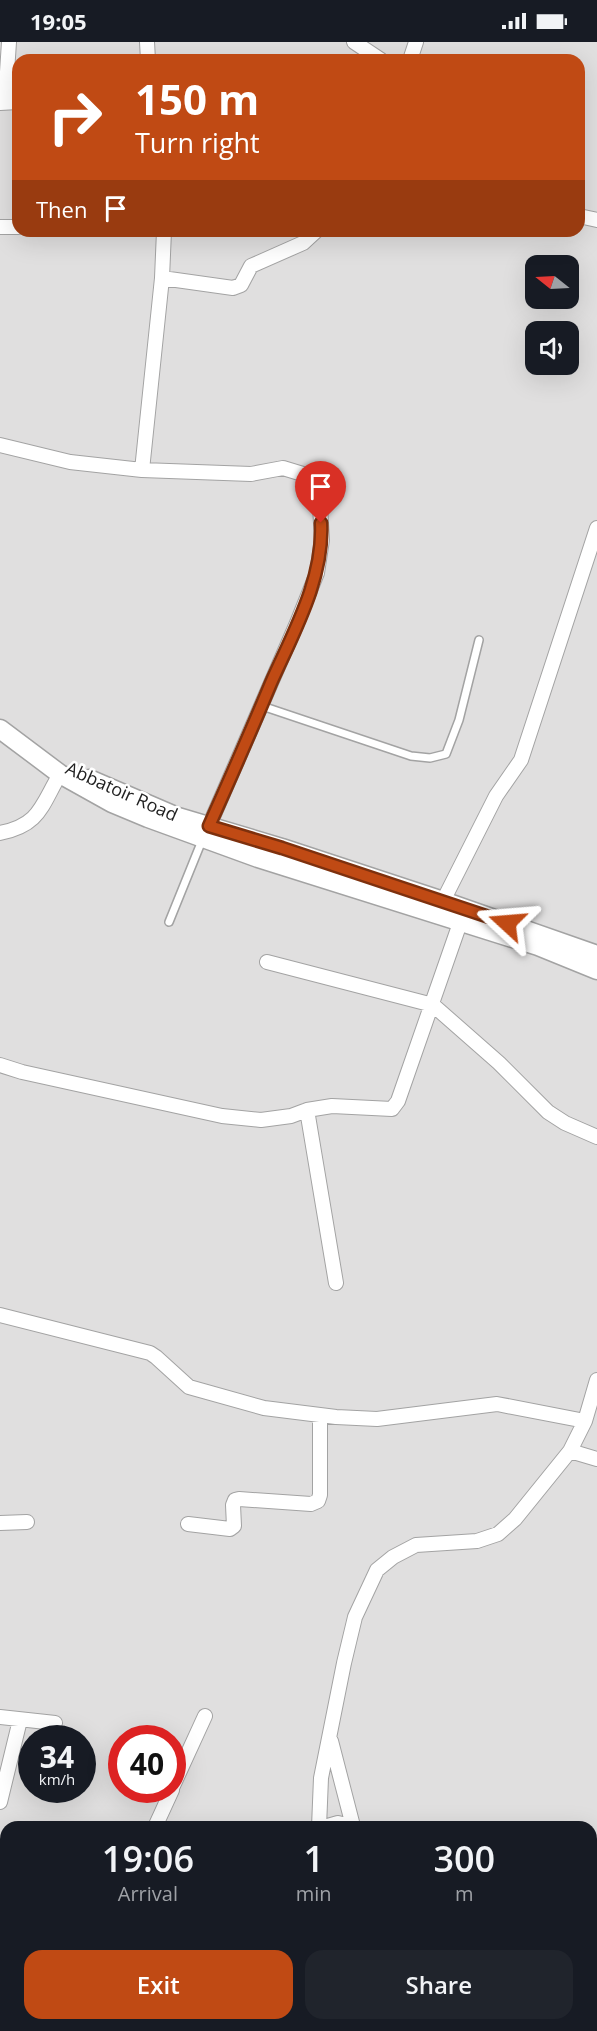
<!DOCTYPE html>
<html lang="en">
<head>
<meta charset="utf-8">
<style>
	body { margin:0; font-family:"Open Sans",sans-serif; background:#20242c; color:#f1f3f6; height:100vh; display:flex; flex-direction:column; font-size:22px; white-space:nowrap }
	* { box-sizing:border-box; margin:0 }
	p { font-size:20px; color:#9ea1a6 }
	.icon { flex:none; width:33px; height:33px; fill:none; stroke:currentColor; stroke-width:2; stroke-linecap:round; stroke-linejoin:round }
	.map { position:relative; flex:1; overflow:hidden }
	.panel { position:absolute; left:0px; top:1779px; width:597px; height:210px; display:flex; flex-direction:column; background:#171b24; border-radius:18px 18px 0 0; box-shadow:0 6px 24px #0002 }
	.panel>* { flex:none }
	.top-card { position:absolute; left:12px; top:12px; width:573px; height:183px; border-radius:18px; box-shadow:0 6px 24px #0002; background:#c04a14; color:#fff; overflow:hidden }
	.needle { width:39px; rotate:288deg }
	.fabs { position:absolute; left:525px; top:213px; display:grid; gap:12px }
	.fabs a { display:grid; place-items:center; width:54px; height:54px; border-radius:12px; background:#171b24; box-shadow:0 6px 24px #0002; font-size:30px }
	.speed { position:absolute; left:18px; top:1683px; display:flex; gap:12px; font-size:30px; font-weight:700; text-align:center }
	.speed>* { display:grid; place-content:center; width:78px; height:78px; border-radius:50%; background:#171b24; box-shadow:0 6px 24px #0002; line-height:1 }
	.speed small { font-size:15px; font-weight:400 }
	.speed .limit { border:9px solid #d22; background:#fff; color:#111 }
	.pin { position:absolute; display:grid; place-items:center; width:51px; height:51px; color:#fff; margin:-62px -26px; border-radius:50% 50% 50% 0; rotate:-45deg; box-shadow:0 0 6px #0007 }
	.pin .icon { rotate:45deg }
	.me { position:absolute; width:66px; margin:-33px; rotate:289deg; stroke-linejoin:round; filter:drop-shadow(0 0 4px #0008) }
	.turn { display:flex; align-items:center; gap:21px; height:126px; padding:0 24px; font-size:27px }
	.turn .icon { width:78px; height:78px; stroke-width:2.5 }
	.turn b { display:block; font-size:42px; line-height:51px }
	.then { display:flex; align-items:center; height:57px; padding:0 24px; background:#0003; gap:12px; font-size:22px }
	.eta { display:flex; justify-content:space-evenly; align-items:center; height:102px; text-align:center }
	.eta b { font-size:36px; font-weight:600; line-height:42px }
	.cta { display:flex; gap:12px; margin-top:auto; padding:12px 24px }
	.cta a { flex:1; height:69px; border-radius:18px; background:#c04a14; color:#fff; font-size:24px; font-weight:600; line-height:69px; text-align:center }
	.cta a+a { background:#20242c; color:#f1f3f6 }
	.status { display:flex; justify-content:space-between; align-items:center; height:42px; padding:0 30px; background:#171b24; direction:ltr }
	.status svg { height:16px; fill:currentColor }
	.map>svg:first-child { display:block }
	.residential { fill:#e0dfdf; fill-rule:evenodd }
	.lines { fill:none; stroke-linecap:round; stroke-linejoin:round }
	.service-casing { stroke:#a3a3a3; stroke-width:10 }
	.minor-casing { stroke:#a3a3a3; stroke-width:16 }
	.tertiary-casing { stroke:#a3a3a3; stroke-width:21 }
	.service { stroke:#fff; stroke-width:7 }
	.minor { stroke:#fff; stroke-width:14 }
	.tertiary { stroke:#fff; stroke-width:18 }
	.route-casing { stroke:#7d300d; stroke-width:15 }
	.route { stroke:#c04a14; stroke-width:10 }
	.labels { text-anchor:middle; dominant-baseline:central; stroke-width:5; stroke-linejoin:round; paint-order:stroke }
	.street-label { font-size:18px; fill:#222; stroke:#fff }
</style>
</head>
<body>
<div class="status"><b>19:05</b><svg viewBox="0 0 49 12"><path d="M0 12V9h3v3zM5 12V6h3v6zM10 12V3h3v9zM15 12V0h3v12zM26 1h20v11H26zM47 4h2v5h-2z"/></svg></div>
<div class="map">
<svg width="597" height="1989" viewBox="0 0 597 1989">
	<rect width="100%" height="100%" fill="#f1f1ea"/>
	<!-- residential -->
	<path class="residential" d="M0,0H597V1989H0ZM18,18H579V189H18ZM536,224H568V256H536ZM536,290H568V322H536ZM32,1696H82V1748H32ZM122,1696H172V1748H122ZM6,1785H591V1983H6Z"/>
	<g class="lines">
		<!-- service casing -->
		<g class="service-casing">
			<path id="service" d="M262,664L411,714L430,716L446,712L459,678L479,598
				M169,880L203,796"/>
		</g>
		<!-- minor casing -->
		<g class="minor-casing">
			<path id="minor" d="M147,0L148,18
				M354,0L381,18
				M410,18L416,0
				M5,60L9,0
				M0,61L18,60
				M579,174L597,178
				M0,185H18
				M162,236L233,246L241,243L251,224L303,201L316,189
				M0,403L70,420L142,428L251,432L283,426L306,433L320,464L322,498L317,531L297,581L209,784
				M142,428L162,236L164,189
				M0,791C40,783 41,764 60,732
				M443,859L496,754L521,718L597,486
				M267,920L433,963L499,1021L548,1070L565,1081L597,1095
				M0,1023L22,1030L222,1074L261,1078L291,1074L307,1068L332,1064L392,1067L398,1059L460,881
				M307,1068L336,1241
				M0,1273L150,1311L156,1315L189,1345L264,1366L336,1375L377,1377L497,1362L585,1379
				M570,1409L597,1417
				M0,1481L27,1480
				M188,1482L230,1487L234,1484L233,1463L235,1458L239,1457L311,1462L318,1459L320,1453V1373
				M0,1675L55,1681
				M331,1699L353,1784
				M172,1746L205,1674
				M0,1760L20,1678
				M155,1785L172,1748
				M319,1785L321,1736L344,1621L355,1575L377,1528L393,1515L416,1503L477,1499L498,1492L515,1477L570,1409L585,1379L597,1338
				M324,1785L338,1781L355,1785
				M0,1822H6
				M591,1894L597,1896
				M0,1971L6,1970
				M330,1989L331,1983"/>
		</g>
		<!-- tertiary casing -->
		<g class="tertiary-casing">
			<path id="tertiary" d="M0,687L60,732L112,761L148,776L258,816L538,904L597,928
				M89,737L175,774L282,806L443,859L597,913"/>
		</g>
		<!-- service -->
		<use href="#service" class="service"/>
		<!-- minor -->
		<use href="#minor" class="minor"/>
		<!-- tertiary -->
		<use href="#tertiary" class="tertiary"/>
	</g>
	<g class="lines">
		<!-- route casing -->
		<g class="route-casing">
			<path id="route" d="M321,481C324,537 293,591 271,641C251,689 230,737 209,784L282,806L507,881"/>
		</g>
		<!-- route -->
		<use href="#route" class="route"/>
	</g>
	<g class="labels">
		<!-- street labels -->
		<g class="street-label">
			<text transform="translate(122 749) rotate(24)">Abbatoir Road</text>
		</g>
	</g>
</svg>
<div class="fabs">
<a><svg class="needle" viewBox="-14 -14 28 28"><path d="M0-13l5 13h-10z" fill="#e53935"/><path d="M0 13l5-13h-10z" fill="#9ea1a6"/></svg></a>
<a><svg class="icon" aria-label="sound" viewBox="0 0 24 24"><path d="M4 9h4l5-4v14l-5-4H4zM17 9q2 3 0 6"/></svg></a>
</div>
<div class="speed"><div>34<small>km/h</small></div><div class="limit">40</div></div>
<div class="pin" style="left:321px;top:481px;background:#d93025"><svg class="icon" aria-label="arrive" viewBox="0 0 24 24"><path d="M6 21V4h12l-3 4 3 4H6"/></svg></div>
<svg class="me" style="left:507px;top:881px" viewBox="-20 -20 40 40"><path d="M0-17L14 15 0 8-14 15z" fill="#c04a14" stroke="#fff" stroke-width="4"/></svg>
<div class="top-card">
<div class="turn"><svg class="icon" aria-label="right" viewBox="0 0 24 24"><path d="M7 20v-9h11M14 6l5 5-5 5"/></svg><div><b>150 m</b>Turn right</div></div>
<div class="then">Then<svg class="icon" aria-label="arrive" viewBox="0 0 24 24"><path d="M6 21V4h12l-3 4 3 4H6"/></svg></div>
</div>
<section class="panel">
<div class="eta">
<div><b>19:06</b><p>Arrival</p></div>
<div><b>1</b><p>min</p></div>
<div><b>300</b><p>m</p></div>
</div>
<div class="cta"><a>Exit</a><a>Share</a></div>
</section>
</div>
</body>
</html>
